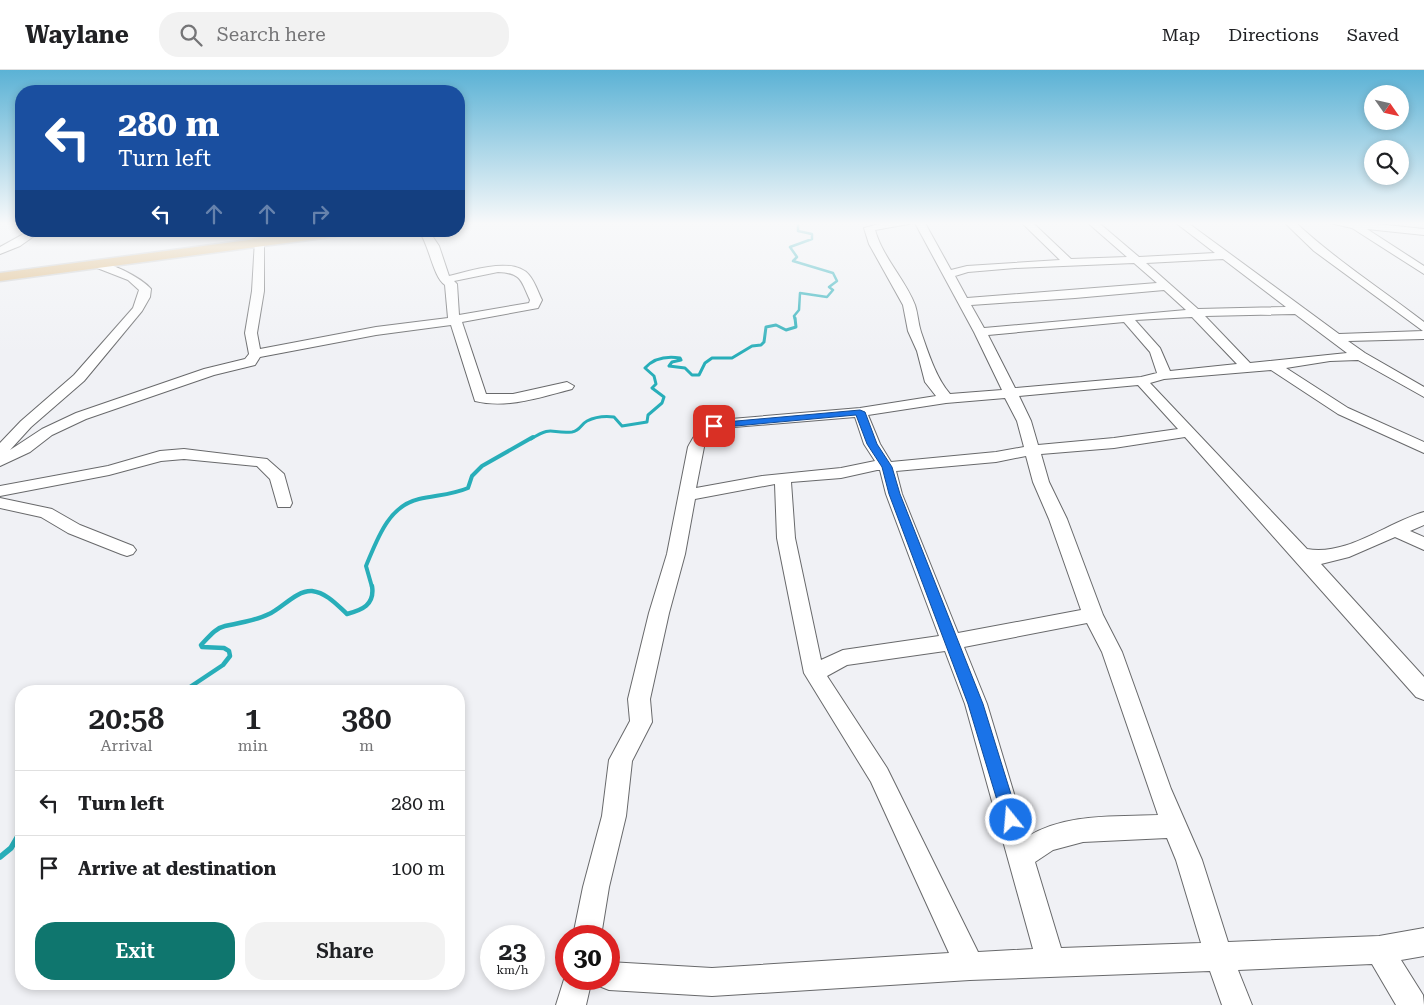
<!DOCTYPE html>
<html lang="en">
<head>
<meta charset="utf-8">
<style>
	body { margin:0; font-family:"Roboto Serif",serif; background:#f2f2f2; color:#202124; height:100vh; display:flex; flex-direction:column; font-size:19px; white-space:nowrap }
	* { box-sizing:border-box; margin:0 }
	p { font-size:16px; color:#757577 }
	.icon { flex:none; width:28px; height:28px; fill:none; stroke:currentColor; stroke-width:2; stroke-linecap:round; stroke-linejoin:round }
	.map { position:relative; flex:1; overflow:hidden }
	.sheet { position:absolute; left:15px; top:615px; width:450px; height:305px; display:flex; flex-direction:column; background:#fff; border-radius:20px; box-shadow:0 2px 8px #0003 }
	.sheet>* { flex:none }
	.guide { position:absolute; left:15px; top:15px; width:450px; height:152px; border-radius:20px; box-shadow:0 2px 8px #0003; background:#1a4fa0; color:#fff; overflow:hidden }
	.needle { width:32px; rotate:124deg }
	.tools { position:absolute; left:1364px; top:15px; display:grid; gap:10px }
	.tools a { display:grid; place-items:center; width:45px; height:45px; border-radius:50%; background:#fff; box-shadow:0 2px 8px #0003; font-size:25px }
	.speed { position:absolute; left:480px; top:855px; display:flex; gap:10px; font-size:25px; font-weight:700; text-align:center }
	.speed>* { display:grid; place-content:center; width:65px; height:65px; border-radius:50%; background:#fff; box-shadow:0 2px 8px #0003; line-height:1 }
	.speed small { font-size:12px; font-weight:400 }
	.speed .limit { border:8px solid #d22; background:#fff; color:#111 }
	.pin { position:absolute; display:grid; place-items:center; width:42px; height:42px; color:#fff; margin:-21px; border-radius:10px; box-shadow:0 2px 8px #0006 }
	.me { position:absolute; width:55px; margin:-28px; rotate:343deg; stroke-linejoin:round; filter:drop-shadow(0 0 4px #0008) }
	.turn { display:flex; align-items:center; gap:18px; height:105px; padding:0 20px; font-size:22px }
	.turn .icon { width:65px; height:65px; stroke-width:2.5 }
	.turn b { display:block; font-size:35px; line-height:42px }
	.lanes { display:flex; align-items:center; height:48px; padding:0 20px; background:#0003; justify-content:center; gap:25px; direction:ltr }
	.lanes .off { opacity:.35 }
	.eta { display:flex; justify-content:space-evenly; align-items:center; height:85px; text-align:center }
	.eta b { font-size:30px; font-weight:600; line-height:35px }
	.button { display:flex; gap:10px; margin-top:auto; padding:10px 20px }
	.button a { flex:1; height:58px; border-radius:20px; background:#0f766e; color:#fff; font-size:20px; font-weight:600; line-height:58px; text-align:center }
	.button a+a { background:#f2f2f2; color:#202124 }
	ul { padding:0; list-style:none }
	li { display:flex; align-items:center; gap:15px; height:65px; padding:0 20px; border-top:1px solid #e0e0e0 }
	li div { flex:1 }
	li b { display:block; font-size:19px }
	li em { font-style:normal }
	header { display:flex; align-items:center; gap:30px; box-sizing:border-box; height:70px; padding:0 25px; background:#fff; border-bottom:1px solid #e0e0e0 }
	header strong { font-size:24px }
	nav { display:flex; gap:28px; margin-inline-start:auto; font-size:18px }
	.search { width:350px; height:45px; background:#f2f2f2; display:flex; align-items:center; gap:12px; box-sizing:border-box; padding:0 18px; border-radius:20px; color:#757577; font-size:19px }
	.map>svg:first-child { display:block }
	.lines { fill:none; stroke-linecap:round; stroke-linejoin:round }
	.stream-far4 { stroke:#28aeb9; stroke-width:2.5 }
	.stream-far3 { stroke:#28aeb9; stroke-width:3 }
	.stream-far2 { stroke:#28aeb9; stroke-width:4 }
	.stream-far1 { stroke:#28aeb9; stroke-width:4.5 }
	.stream { stroke:#28aeb9; stroke-width:5.5 }
	.minor-casing { stroke:#68696b; stroke-width:2 }
	.major-casing { stroke:#ccc; stroke-width:3 }
	.minor { fill:#fff; fill-rule:evenodd }
	.major { fill:#dcb67a; fill-rule:evenodd }
	.route { fill:#1a73e8; stroke:#114b97 }
</style>
</head>
<body>
<header>
<strong>Waylane</strong>
<div class="search"><svg class="icon" aria-label="search" viewBox="0 0 24 24"><circle cx="10" cy="10" r="6"/><path d="M15 15l6 6"/></svg>Search here</div>
<nav><a>Map</a><a>Directions</a><a>Saved</a></nav>
</header>
<div class="map">
<svg width="1424" height="935" viewBox="0 0 1424 935">
	<rect width="100%" height="100%" fill="#f0f1f5"/>
	<g class="lines">
		<!-- stream-far4 -->
		<path class="stream-far4" d="M795,249L794,246L799,240L800,223L827,227L833,220L829,217L837,211L833,203L793,191L797,187L790,177L812,169V164L798,161V153"/>
		<!-- stream-far3 -->
		<path class="stream-far3" d="M531,369C553,355 550,364 572,362C580,361 581,354 587,351C595,347 606,346 614,347L622,356L647,352L648,345L662,333L664,327L652,318L656,314L654,306L645,298C654,288 667,286 680,288L681,290L672,292L669,296L685,298L692,305H699L705,293L712,288H732L752,276L761,275L764,272L766,257L776,255L786,260L796,257L795,248"/>
		<!-- stream-far2 -->
		<path class="stream-far2" d="M372,517L366,496C377,470 388,436 419,429C436,425 452,425 468,418L472,406L482,396L533,367"/>
		<!-- stream-far1 -->
		<path class="stream-far1" d="M184,621L223,595L230,586L229,581L224,578L202,577L201,575C208,568 215,558 225,556C239,553 255,551 269,544C282,538 297,520 312,521C327,523 337,535 347,544C362,540 375,535 372,516"/>
		<!-- stream -->
		<path class="stream" d="M0,787L11,778L21,761"/>
		<!-- minor casing -->
		<g class="minor-casing">
			<path id="minor" d="M883,153H914L875,160C883,188 905,209 915,235C918,244 918,253 921,262C928,282 936,308 950,324L1002,320L974,262L915,153H925L951,200L967,196L1060,190L1022,153H1033L1071,189L1127,187L1088,153H1099L1139,187L1215,183L1176,153H1188L1339,264L1423,261L1314,181L1285,153H1296C1336,190 1381,219 1424,252V269L1348,271L1365,283L1424,317V327L1358,290L1330,291L1286,298L1348,338L1424,372V383L1338,344L1271,300L1164,309L1150,313L1307,479C1348,486 1386,453 1424,442V455L1410,461L1424,467V480L1395,467L1349,487L1321,494L1424,607V630L1416,627L1185,367L1114,378L1041,384L1049,412L1067,449L1103,545L1122,582L1171,719L1202,790L1228,872L1379,866L1424,858V886L1401,890L1423,925L1424,935H1396L1372,894L1238,900L1252,935H1222L1210,901L970,910L712,926L609,920L599,916L596,909H609V892L712,898L949,883L871,712L804,603L777,468L775,414L695,429L685,484L669,543L650,629L652,652L632,691L626,746L609,817L601,866H573L583,817L602,746L609,690L630,651L628,629L649,543L667,484L688,377C697,361 700,354 719,350L860,338L936,326L925,312L917,281L908,261L903,235L869,174L864,158ZM1223,189L1286,237L1198,239L1146,193ZM1134,193L1157,213L967,228L955,206L968,202L1015,198ZM1164,220L1186,240L984,258L971,235L1075,228ZM1295,244L1347,283L1250,293L1205,246ZM1192,247L1237,294L1170,301L1160,278L1135,250ZM1124,252L1150,282L1157,303L1141,307L1015,318L988,265ZM1138,315L1178,359L1114,368L1038,375L1031,351L1019,326ZM1005,328L1017,351L1024,377L996,382L891,392L880,374L868,345L946,333ZM855,347L864,374L875,391L841,398L762,406L696,418L704,377L710,364L722,358ZM1026,386L1033,412L1049,449L1081,540L958,563L902,424L896,401L996,392ZM877,400H880L886,424L939,566L843,580L821,590L795,468L791,412L841,408ZM1087,553L1102,582L1158,745C1114,747 1065,743 1027,767L987,634L964,577ZM945,581L965,634L1033,879L978,882L887,698L827,606L847,595ZM1167,768L1176,790L1201,873L1061,878L1035,792L1053,780L1083,772Z
				M1330,153H1367L1424,159V165L1367,159L1424,196V204L1352,158Z
				M29,161H41L20,176L0,184V177Z
				M419,161H429L439,176L449,206C469,201 513,186 529,205C535,212 538,222 542,230L538,238L462,252L486,324H513L567,312L574,316L572,319C541,327 507,339 475,331L451,255L376,265L260,287L255,295L214,305L86,349L52,365L30,382L0,396V373L21,351L74,305L133,238L139,220L128,210L92,196V192C106,189 142,208 151,219L150,227L142,241L84,311L31,357L10,380L42,359L76,343L204,299L245,289L249,284L245,263L252,221L255,170L264,172V221L257,263L260,279L376,257L448,248L445,215C433,207 430,177 419,161ZM498,202C522,203 521,211 530,230L529,233L459,245L457,214L454,211Z
				M184,379L267,389L284,404L292,433L290,437H278L270,409L257,396L184,389L161,391L109,405L0,426V416L108,396L160,381Z
				M0,428L52,439L80,455L133,476L136,480L133,484L127,486L121,484L68,463L41,447L0,438Z
				M566,903V909H592L586,935H556Z"/>
		</g>
		<!-- major casing -->
		<g class="major-casing">
			<path id="major" d="M317,161H352L346,165L0,211V203Z"/>
		</g>
		<!-- minor -->
		<use href="#minor" class="minor"/>
		<!-- major -->
		<use href="#major" class="major"/>
	</g>
	<!-- sky -->
	<linearGradient id="sky" x2="0" y2="1"><stop stop-color="#5bb2d5"/><stop offset="0.54" stop-color="#f8f9fa"/><stop offset="1" stop-color="#f8f9fa" stop-opacity="0"/></linearGradient>
	<rect width="1424" height="284" fill="url(#sky)"/>
	<!-- route -->
	<path class="route" d="M860,340L865,342L877,374L892,397L900,424L983,634L1019,750L1017,756L1011,758L1005,756L1003,750L968,634L889,424L882,397L867,374L856,345L714,358L709,356L714,353Z"/>
</svg>
<div class="tools">
<a><svg class="needle" viewBox="-14 -14 28 28"><path d="M0-13l5 13h-10z" fill="#e53935"/><path d="M0 13l5-13h-10z" fill="#757577"/></svg></a>
<a><svg class="icon" aria-label="search" viewBox="0 0 24 24"><circle cx="10" cy="10" r="6"/><path d="M15 15l6 6"/></svg></a>
</div>
<div class="speed"><div>23<small>km/h</small></div><div class="limit">30</div></div>
<div class="pin" style="left:714px;top:356px;background:#d93025"><svg class="icon" aria-label="arrive" viewBox="0 0 24 24"><path d="M6 21V4h12l-3 4 3 4H6"/></svg></div>
<svg class="me" style="left:1011px;top:750px" viewBox="-20 -20 40 40"><circle r="17" fill="#1a73e8" stroke="#fff" stroke-width="3"/><path d="M0-11L8 9 0 5-8 9z" fill="#fff"/></svg>
<div class="guide">
<div class="turn"><svg class="icon" aria-label="left" viewBox="0 0 24 24"><path d="M17 20v-9H6M10 6l-5 5 5 5"/></svg><div><b>280 m</b>Turn left</div></div>
<div class="lanes"><svg class="icon" aria-label="left" viewBox="0 0 24 24"><path d="M17 20v-9H6M10 6l-5 5 5 5"/></svg><svg class="icon off" aria-label="ahead" viewBox="0 0 24 24"><path d="M12 20V5M6 11l6-6 6 6"/></svg><svg class="icon off" aria-label="ahead" viewBox="0 0 24 24"><path d="M12 20V5M6 11l6-6 6 6"/></svg><svg class="icon off" aria-label="right" viewBox="0 0 24 24"><path d="M7 20v-9h11M14 6l5 5-5 5"/></svg></div>
</div>
<section class="sheet">
<div class="eta">
<div><b>20:58</b><p>Arrival</p></div>
<div><b>1</b><p>min</p></div>
<div><b>380</b><p>m</p></div>
</div>
<ul>
<li><svg class="icon" aria-label="left" viewBox="0 0 24 24"><path d="M17 20v-9H6M10 6l-5 5 5 5"/></svg><div><b>Turn left</b></div><em>280 m</em></li>
<li><svg class="icon" aria-label="arrive" viewBox="0 0 24 24"><path d="M6 21V4h12l-3 4 3 4H6"/></svg><div><b>Arrive at destination</b></div><em>100 m</em></li>
</ul>
<div class="button"><a>Exit</a><a>Share</a></div>
</section>
</div>
</body>
</html>
